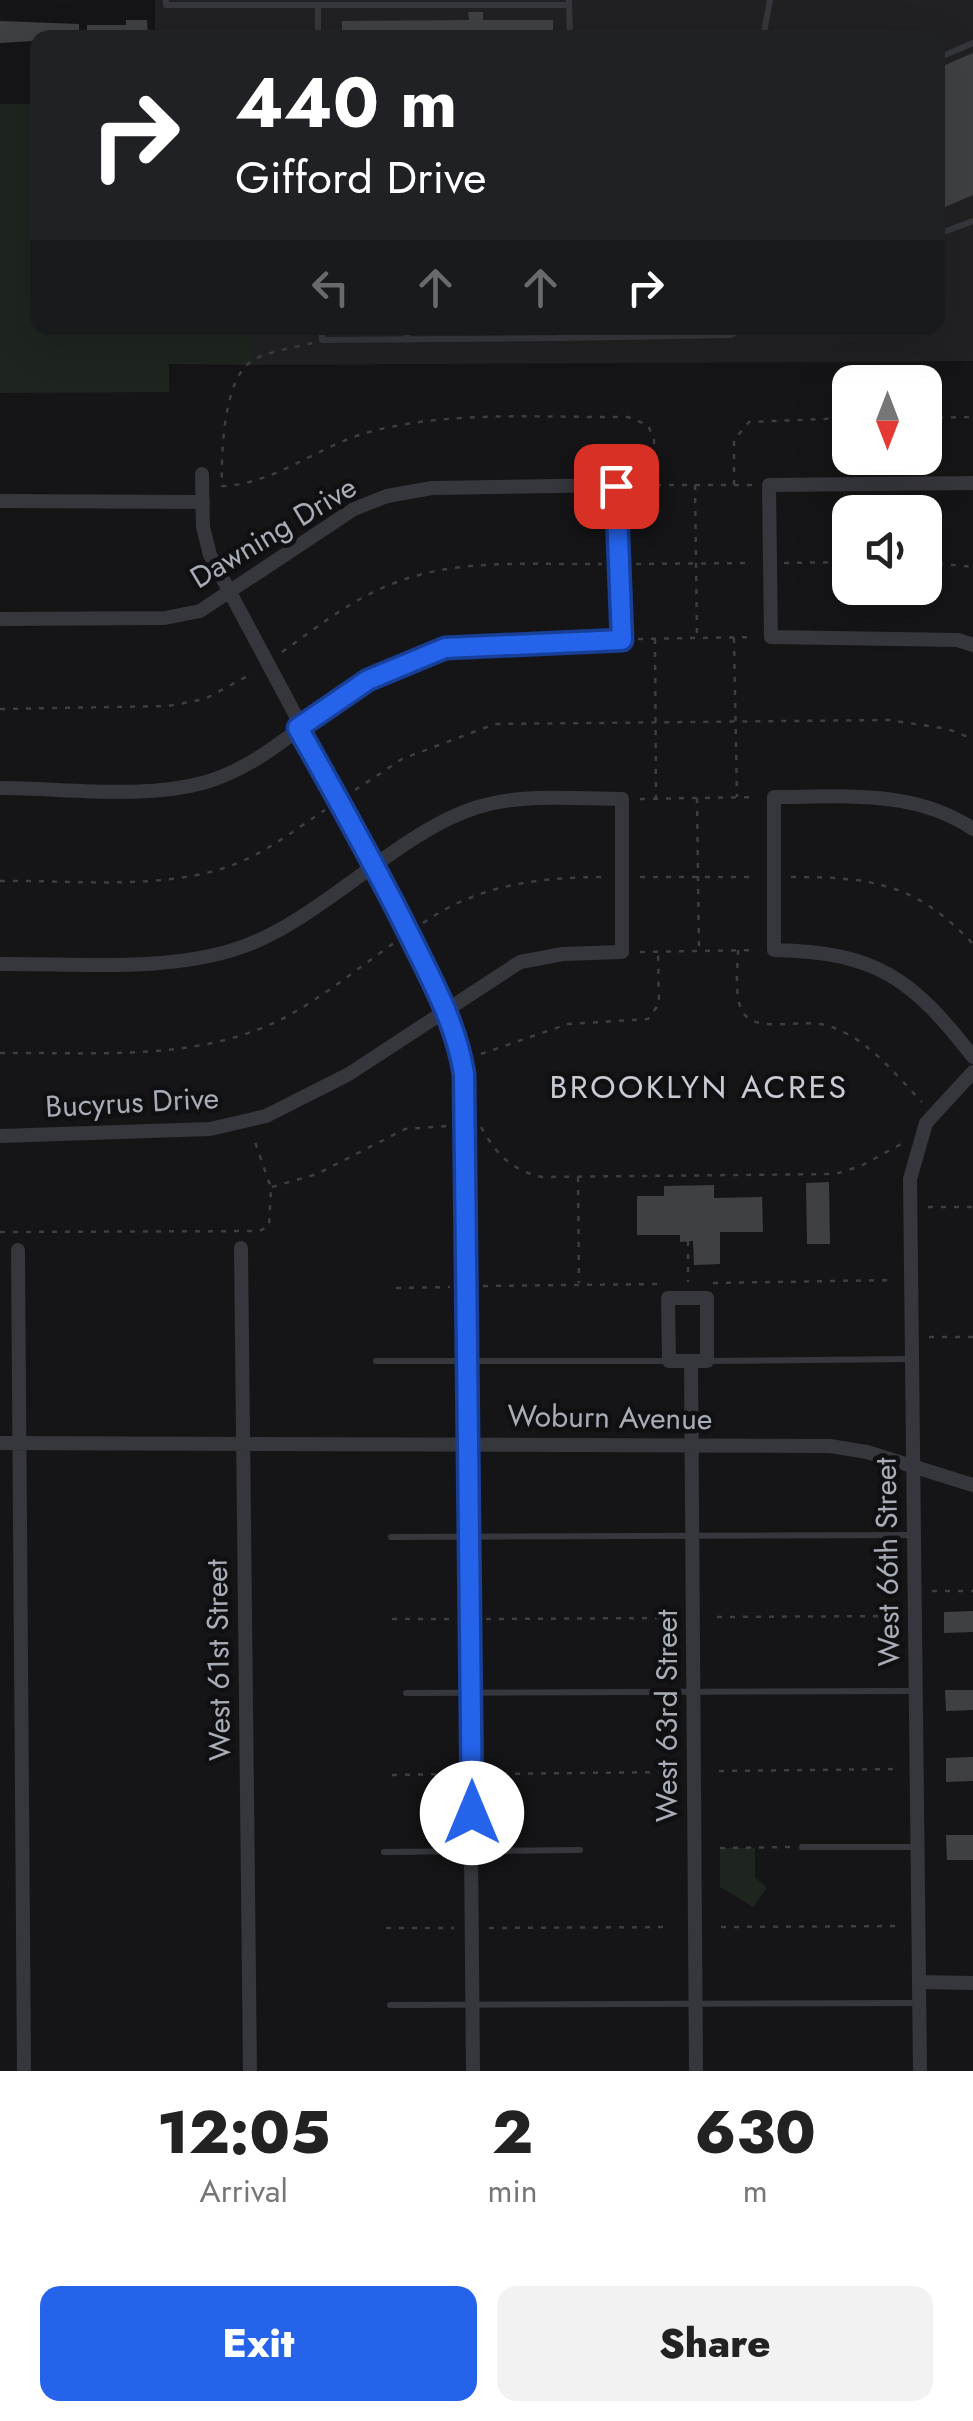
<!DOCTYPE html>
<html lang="en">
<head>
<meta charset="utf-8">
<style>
	body { margin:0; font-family:Jost,sans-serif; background:#f2f2f2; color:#222; height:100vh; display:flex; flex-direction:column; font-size:38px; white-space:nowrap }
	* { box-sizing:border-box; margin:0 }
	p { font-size:32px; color:#767676 }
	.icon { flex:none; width:55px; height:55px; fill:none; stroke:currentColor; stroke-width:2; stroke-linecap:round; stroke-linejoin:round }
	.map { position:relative; height:2071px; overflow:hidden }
	.panel { display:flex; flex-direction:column; background:#fff; flex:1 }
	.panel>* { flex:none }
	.guide { position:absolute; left:30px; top:30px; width:915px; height:305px; border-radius:20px; box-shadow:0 10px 40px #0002; background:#202124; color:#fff; overflow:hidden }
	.needle { width:65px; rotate:180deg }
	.controls { position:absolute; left:832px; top:365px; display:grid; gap:20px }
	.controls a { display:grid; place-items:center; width:110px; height:110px; border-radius:20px; background:#fff; box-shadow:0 10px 40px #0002; font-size:50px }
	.pin { position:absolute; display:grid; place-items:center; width:85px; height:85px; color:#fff; margin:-42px; border-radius:20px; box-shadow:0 5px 15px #0006 }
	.me { position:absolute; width:110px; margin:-55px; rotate:0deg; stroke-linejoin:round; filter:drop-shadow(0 0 8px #0008) }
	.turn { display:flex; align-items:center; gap:35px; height:210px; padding:0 40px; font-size:45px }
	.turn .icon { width:130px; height:130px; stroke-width:2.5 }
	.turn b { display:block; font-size:70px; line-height:85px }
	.lanes { display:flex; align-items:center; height:95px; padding:0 40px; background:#0003; justify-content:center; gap:50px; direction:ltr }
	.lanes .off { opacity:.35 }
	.eta { display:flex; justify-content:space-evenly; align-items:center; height:170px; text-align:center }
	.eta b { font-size:60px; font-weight:800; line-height:70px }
	.button { display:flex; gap:20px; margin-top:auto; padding:20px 40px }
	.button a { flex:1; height:115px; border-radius:20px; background:#2563eb; color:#fff; font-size:40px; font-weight:800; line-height:115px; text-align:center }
	.button a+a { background:#f2f2f2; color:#222 }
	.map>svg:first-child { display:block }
	.built { fill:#212124 }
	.green { fill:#1d251e }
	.building { fill:#3f4044 }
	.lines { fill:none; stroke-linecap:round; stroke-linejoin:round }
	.path { stroke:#3c3e43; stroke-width:2.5; stroke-dasharray:5 8; stroke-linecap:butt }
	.lane { stroke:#36373c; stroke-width:6 }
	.street { stroke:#36373c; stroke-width:14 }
	.route-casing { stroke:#184099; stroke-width:25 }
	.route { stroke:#2563eb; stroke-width:18 }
	.labels { text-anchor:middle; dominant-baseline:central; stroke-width:9; stroke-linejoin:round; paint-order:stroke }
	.street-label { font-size:30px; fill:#a7acb7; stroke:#101012 }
	.neighbourhood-label { font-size:32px; letter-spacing:2.5px; fill:#c8cbd3; stroke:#101012 }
</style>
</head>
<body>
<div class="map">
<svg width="973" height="2071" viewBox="0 0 973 2071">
	<rect width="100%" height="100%" fill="#151517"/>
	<!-- built -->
	<path class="built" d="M155,0H973V361L252,365V328H938V38H155Z"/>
	<!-- green -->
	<path class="green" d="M0,104H37L38,328H252V365L169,364V392L0,393Z
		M720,1848H755V1877L767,1888L753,1907L720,1887Z"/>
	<!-- building -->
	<path class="building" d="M468,12H483V20H553V38H342V21L469,20Z
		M126,20H147L148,38H87V25H126Z
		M0,21L79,24V38L0,43Z
		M973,53V195L938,210V68Z
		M829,1182L830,1244H807L806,1183Z
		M714,1185V1198L762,1197L763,1232H720V1264L694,1265L693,1241L680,1242V1235H637V1196H664V1186Z
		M973,1611V1632L944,1633V1612Z
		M945,1690H973V1710L946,1711Z
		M973,1757V1781L946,1782V1758Z
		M946,1835H973V1860H947Z"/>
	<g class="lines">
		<!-- path -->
		<path class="path" d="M312,343C294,348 267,351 252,361C223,378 221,456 222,486C277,484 320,444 373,431C455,410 544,418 628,417L648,425L654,440L655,485
			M925,418L973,417
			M630,485H752
			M695,485L697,638
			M734,485V440L749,422L850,418
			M925,562L973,567
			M784,563L850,562
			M636,564L753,563
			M734,638L737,797
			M638,639L755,637
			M655,639L656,799
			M282,652C316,628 348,602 387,586C454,557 531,565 602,564
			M0,709L168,706L205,699L253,673
			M355,790L402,759L495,724L889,720L948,729L973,739
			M697,798L699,951
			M640,799L757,797
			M640,877H757
			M791,877C871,877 916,883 973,944
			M0,881C72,880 155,890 224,868C262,856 293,831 325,810
			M423,923C479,884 541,877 607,877
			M738,950C738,968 732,1006 748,1018C766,1031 803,1019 825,1025C866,1036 893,1072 922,1102
			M640,952L757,950
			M0,1053C96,1052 206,1063 293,1013C328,993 361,966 394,943
			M481,1054L568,1024L648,1019L659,1004L658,951
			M481,1127C496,1154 511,1170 542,1177L835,1174L861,1166L901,1144
			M578,1177L579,1283
			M272,1187L317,1174L405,1129L447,1126
			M928,1207H973
			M0,1232L259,1231L269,1226L271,1188L253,1136
			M688,1241V1282
			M713,1283L895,1280
			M483,1286L660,1284
			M396,1288L450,1287
			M929,1337H973
			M932,1591H973
			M717,1617L898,1616
			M392,1619H451
			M486,1619L668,1618
			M719,1771L901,1769
			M489,1774L669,1772
			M392,1775L454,1774
			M720,1848L791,1847
			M721,1927L901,1926
			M386,1928H454
			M489,1928L671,1927"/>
		<!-- lane -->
		<path class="lane" d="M166,0V5H318
			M569,0L570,38
			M318,38V5H569
			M763,38L770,0
			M938,58L973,43
			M938,234L973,221
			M322,328V340L560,338
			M560,328V338L730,335L747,328
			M407,340L408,328
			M376,1361H667
			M709,1361L911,1359
			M391,1537L914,1535
			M406,1693L915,1691
			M802,1847H917
			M384,1852L580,1850
			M390,2005L919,2003"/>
		<!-- street -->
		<path class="street" d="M202,474L203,527L210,555L376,866L445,1007L458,1040L464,1074L473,2071
			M973,483L769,485L771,637L958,640L973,645
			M0,501L203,502
			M0,619L165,618L200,611L354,509L387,496L432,488L616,485L622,640C534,641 447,634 368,680C314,711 268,764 206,782C143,800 66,788 0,788
			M973,829C914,789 843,797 774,797V950C876,952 912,978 973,1057
			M0,964C78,963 167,973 242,947C322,919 399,831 478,807C523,793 575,799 622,799V952L563,954L520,962L349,1074L266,1116L210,1129L0,1136
			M241,1248L250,2071
			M18,1250L24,2071
			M668,1298H707V1361H669Z
			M691,1361L696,2071
			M0,1443L830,1446L867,1452L973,1485
			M920,1982L973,1983
			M920,2071L910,1179L926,1123L973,1072"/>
	</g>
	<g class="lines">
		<!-- route casing -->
		<g class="route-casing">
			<path id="route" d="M472,1813L464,1074C456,1024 433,983 411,938C376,867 337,797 298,728L368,680L445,648L622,640L616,486"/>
		</g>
		<!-- route -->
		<use href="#route" class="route"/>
	</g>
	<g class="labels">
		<!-- street labels -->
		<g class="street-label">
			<text transform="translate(273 532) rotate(-31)">Dawning Drive</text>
			<text transform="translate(132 1102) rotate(-3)">Bucyrus Drive</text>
			<text transform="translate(610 1417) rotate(1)">Woburn Avenue</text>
			<text transform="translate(887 1562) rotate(-91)">West 66th Street</text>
			<text transform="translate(218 1660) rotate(-91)">West 61st Street</text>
			<text transform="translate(666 1716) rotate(-90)">West 63rd Street</text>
		</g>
		<!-- neighbourhood labels -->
		<g class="neighbourhood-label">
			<text x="699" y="1087">BROOKLYN ACRES</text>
		</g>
	</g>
</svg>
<div class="controls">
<a><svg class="needle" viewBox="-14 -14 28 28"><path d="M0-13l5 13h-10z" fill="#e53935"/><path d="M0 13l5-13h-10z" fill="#767676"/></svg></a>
<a><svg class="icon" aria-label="sound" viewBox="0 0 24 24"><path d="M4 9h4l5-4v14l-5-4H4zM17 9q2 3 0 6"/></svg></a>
</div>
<div class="pin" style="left:616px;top:486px;background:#d93025"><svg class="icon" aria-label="arrive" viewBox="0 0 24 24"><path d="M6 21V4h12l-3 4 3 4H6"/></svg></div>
<svg class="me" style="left:472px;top:1813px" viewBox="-20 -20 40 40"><circle r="19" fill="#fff"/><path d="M0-13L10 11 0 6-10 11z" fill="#2563eb"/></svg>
<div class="guide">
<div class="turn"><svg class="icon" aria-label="right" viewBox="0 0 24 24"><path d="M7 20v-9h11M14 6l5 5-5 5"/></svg><div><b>440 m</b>Gifford Drive</div></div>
<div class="lanes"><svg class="icon off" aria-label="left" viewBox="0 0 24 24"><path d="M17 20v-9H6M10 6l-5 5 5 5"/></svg><svg class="icon off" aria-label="ahead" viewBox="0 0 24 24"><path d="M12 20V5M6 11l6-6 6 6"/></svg><svg class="icon off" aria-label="ahead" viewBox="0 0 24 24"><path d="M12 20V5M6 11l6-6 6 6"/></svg><svg class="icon" aria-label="right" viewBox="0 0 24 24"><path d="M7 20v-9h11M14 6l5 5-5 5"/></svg></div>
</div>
</div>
<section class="panel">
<div class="eta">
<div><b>12:05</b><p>Arrival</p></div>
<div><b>2</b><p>min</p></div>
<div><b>630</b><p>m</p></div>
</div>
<div class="button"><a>Exit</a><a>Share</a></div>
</section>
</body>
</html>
